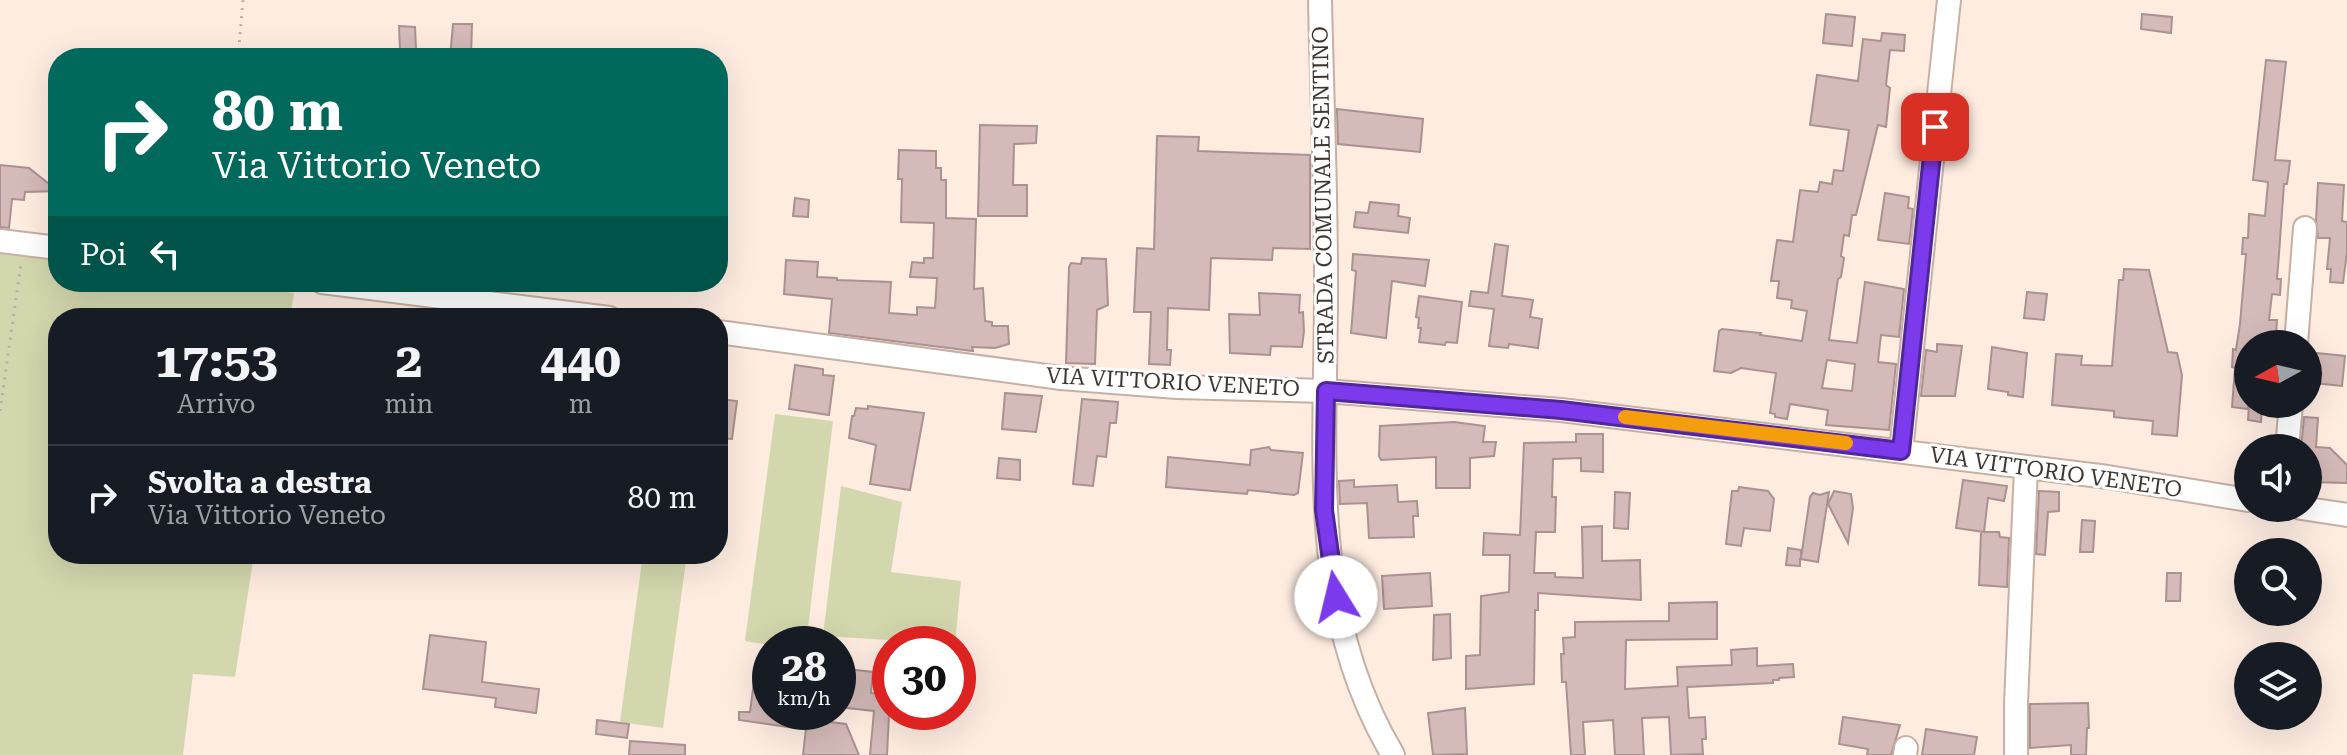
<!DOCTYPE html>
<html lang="it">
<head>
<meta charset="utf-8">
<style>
	body { margin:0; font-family:"Roboto Serif",serif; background:#242831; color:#f1f3f6; height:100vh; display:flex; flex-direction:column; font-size:30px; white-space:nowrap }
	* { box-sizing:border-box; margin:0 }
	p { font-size:26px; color:#9ea1a6 }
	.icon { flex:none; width:44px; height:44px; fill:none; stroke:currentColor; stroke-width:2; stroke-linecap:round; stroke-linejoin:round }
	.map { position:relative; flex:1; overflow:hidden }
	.details { position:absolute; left:48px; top:308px; width:680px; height:256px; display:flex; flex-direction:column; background:#171b24; border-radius:32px; box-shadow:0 8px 32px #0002 }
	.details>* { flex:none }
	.guide { position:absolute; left:48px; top:48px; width:680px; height:244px; border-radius:32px; box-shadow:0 8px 32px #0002; background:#00695c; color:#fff; overflow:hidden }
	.needle { width:52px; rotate:262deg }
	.tools { position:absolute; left:2234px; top:330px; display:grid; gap:16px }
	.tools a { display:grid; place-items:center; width:88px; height:88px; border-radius:50%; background:#171b24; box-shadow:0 8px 32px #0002; font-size:40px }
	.speed { position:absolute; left:752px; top:626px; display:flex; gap:16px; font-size:40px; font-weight:700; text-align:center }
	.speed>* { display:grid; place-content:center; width:104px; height:104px; border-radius:50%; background:#171b24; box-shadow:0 8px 32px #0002; line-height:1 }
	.speed small { font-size:20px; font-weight:400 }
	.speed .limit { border:12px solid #d22; background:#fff; color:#111 }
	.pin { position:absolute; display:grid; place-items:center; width:68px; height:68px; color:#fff; margin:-34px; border-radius:16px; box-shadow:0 4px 12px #0006 }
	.me { position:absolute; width:88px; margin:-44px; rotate:351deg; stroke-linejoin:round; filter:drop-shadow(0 0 6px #0008) }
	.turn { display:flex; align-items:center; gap:28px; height:168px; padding:0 32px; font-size:36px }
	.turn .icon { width:104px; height:104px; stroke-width:2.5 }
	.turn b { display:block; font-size:56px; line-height:68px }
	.then { display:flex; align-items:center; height:76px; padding:0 32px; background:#0003; gap:16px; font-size:30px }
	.eta { display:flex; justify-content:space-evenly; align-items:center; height:136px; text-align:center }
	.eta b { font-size:48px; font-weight:700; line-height:56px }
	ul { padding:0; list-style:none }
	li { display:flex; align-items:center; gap:24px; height:104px; padding:0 32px; border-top:2px solid #363941 }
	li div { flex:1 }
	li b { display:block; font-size:30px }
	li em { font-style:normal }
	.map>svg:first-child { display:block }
	.green { fill:#d3d7ad }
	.building { fill:#d4bab8; stroke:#ab918f; stroke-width:2; fill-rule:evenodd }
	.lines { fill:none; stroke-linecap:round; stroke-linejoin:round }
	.minor-casing { stroke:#c5b0a3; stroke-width:26 }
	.path { stroke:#bcada4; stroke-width:3; stroke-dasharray:2 6; stroke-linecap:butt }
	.minor { stroke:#fff; stroke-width:22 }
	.route-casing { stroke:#51269a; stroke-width:20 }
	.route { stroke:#7c3aed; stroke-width:14 }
	.slow { stroke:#f59e0b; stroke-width:14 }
	.labels { text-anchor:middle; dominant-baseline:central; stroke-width:6; stroke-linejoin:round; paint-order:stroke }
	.street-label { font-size:22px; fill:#3e3530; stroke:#fdfdfd }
</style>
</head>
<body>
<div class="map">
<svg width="2347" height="755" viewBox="0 0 2347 755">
	<rect width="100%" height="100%" fill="#feece1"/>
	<!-- green -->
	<path class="green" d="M0,252L58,260V282H213L294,293L290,318H58V554H254L235,677L193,674L183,755H0Z
		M775,414L833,421L806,644L770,645L745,641Z
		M841,486L902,502L891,572L961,581L955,644L823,636Z
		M643,554H687L663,728L620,722Z"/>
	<!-- building -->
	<path class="building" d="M1826,14L1855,17L1852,46L1823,43Z
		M2142,14L2172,17L2171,33L2141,29Z
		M453,24H472L471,58H450Z
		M399,26L415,27L416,49H400Z
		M1882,33L1905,35L1904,51L1890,50L1886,85L1890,88L1886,127L1878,125L1856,215H1852L1849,236L1844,235L1841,256L1844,258L1841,277L1838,279L1829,340L1857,343L1865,282L1904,289L1899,337L1881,335L1878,362L1896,364L1889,430L1826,425L1828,410L1790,404L1787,419L1775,417V414L1770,413L1776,373L1741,368L1731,373L1714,371L1719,331L1722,329L1761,333L1760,335L1802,341L1807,311L1791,308L1792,300L1777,298L1779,281H1771L1777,240L1793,242L1800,190L1818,192L1820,182L1832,184L1834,170L1843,171L1849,130L1810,125L1817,75L1858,81L1863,39L1881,41ZM1827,360L1855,364L1852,391L1822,388Z
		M2266,60L2286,62L2275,160L2290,161L2287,184H2284L2279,254L2277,279H2281L2280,295L2272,294L2269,320H2277L2276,335H2270V344H2248V409L2232,407L2235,368L2232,367L2233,349L2236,350L2240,324L2246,254H2242L2243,238H2248L2249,214L2265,216L2268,182L2253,180Z
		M1337,109L1423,119L1420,152L1338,144Z
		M980,125L1037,126L1036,143L1014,144L1013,185H1027V216H978Z
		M1157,136L1199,137L1198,151L1310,155V249L1273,248L1272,260L1211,258L1209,310L1168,308L1167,350H1171L1170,365L1149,364L1151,312H1134L1137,248L1154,249Z
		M899,150L936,151V168H941V180H946V218L976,219L974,289L983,288L985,321L992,322V326H1008L1009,344L995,348L972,347L973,351L829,333L832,299L784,294L786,260L818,262L817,277L837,278V280L891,282L889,313L917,315V307L935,308L937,278L910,277L912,262L924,263V258H933L934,223L901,222L902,179H898Z
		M0,165L29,168L58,191L25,192L24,200L12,199L9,228L0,227Z
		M2318,183L2344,185L2342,221L2347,222V252L2343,283L2330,282L2331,269H2327L2330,238H2318L2316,220Z
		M1885,193L1909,197L1908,208L1913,209L1909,244L1878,240Z
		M795,198L809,200L808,217L793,216Z
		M1370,202L1399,205L1398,216L1410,218L1408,233L1354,227L1356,212L1368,213Z
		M1495,244L1508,246L1502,296L1533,300L1530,317L1542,319L1538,348L1509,344L1508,348L1489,346L1494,309L1469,306L1471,291L1488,293Z
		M1353,254L1429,260L1425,286L1392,281L1386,338L1351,333L1356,271L1352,270Z
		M1082,258L1106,259L1108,305L1097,310L1095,364L1066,363L1069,267L1071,263L1081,264Z
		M2124,269L2149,270L2168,352L2177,353L2182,375L2177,436L2152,434L2153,421L2114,417V411L2052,405L2056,354L2082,356L2081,365L2112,366L2119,280H2123Z
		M2027,292L2047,294L2044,320L2024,318Z
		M1259,293L1300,295L1299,313L1303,312L1304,331L1302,347L1271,346L1270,355L1230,353L1229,314L1260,315Z
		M1419,296L1462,302L1457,343L1446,342L1445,345L1419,342L1421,328H1418L1419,318L1416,317Z
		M1937,344L1962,346L1955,396H1921L1926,350L1937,352Z
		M1992,347L2027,353L2023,397L2008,395V392L1988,389Z
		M2317,353L2345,356L2342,386L2314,383Z
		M795,365L823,369V375L834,376L829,415L789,409Z
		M1005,393L1042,396L1036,432L1002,429Z
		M720,399L737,401L732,439L718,438Z
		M1082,399L1118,402L1116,423H1110L1106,457L1097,456L1093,486L1073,484Z
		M2249,404H2262L2261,422L2248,420Z
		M868,406L924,413L910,490L870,484L876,445L849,438L852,416H854L856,408L868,409Z
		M2304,417L2318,418L2316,447L2330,448L2347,465V483L2308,482V448H2301Z
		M1454,422L1485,426L1483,442H1496L1494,456L1470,458V488H1436V457L1381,460L1379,456L1380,426Z
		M1576,434H1603V472L1581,471V458L1553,459L1552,497H1556L1555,532H1536L1534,573H1555V577L1583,578L1582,527L1602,526V561L1640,560L1641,600L1538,593V610H1535L1534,684L1466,689V656L1480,655L1481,596L1509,592L1510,555H1483L1484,533L1520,535L1524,443L1576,442Z
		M1269,447L1271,450L1303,453L1298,493L1294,495L1248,490L1247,494L1166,487L1168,457L1250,465L1251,450Z
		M999,458L1020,460V480L997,478Z
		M1354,480V487L1397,485L1398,502L1417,501L1418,516H1413L1414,537L1369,538L1367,503L1340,504L1339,481Z
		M1963,480L2007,486L2004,501L1988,498L1984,532L1956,528Z
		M1739,487L1768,491L1774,499L1770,531L1744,528L1741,546L1726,544L1732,491H1738Z
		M1834,491L1851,494L1853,508L1848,543L1828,504Z
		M2039,491L2059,492V511L2048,512L2045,555L2036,554Z
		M1615,492L1630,493L1628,529L1614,528Z
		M1829,492L1818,562L1800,559V566L1786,565L1788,548L1801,550V558L1810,497L1813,493L1820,495Z
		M2082,520L2095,521L2093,552H2080Z
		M1981,532H1999L2000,537L2009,538L2007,587L1979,585Z
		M1430,573L1432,606L1384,609L1382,576Z
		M2167,573H2181L2180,601H2166Z
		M1717,602V639L1626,640L1625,689L1678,686L1677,667L1732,665L1731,650L1757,648V666L1793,664L1794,677L1779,678V680H1773V683L1687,687L1689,718L1705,717L1706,739H1702L1703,754L1671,755L1669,717L1642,718L1644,755H1615L1613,720L1583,722L1585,755H1571L1566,682H1562L1561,654H1564L1563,638L1575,637V622L1669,621V603Z
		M1450,614L1451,658L1433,660L1434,615Z
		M430,635L486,642L482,682L539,689L536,713L495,707L496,698L423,689Z
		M757,659L770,661V712H798L795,728L739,720V712H750Z
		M838,668L873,672L871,693L890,694L887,755H870L874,711L838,707Z
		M2088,703L2089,728H2087L2086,755H2071V745L2030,748V704Z
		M1465,708L1467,754L1433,755L1428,713Z
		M1843,717L1900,725L1891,755H1867L1868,749L1839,744Z
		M807,719L846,724L859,755H803Z
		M597,720L629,724L627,738L596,734Z
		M1926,729L1977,737L1974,755H1922Z
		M630,741L685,745V755H629Z"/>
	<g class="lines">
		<!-- minor casing -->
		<g class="minor-casing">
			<path id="minor" d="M1320,0C1322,93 1326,187 1326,280C1327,443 1305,608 1393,755
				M0,241L58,248
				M322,282L609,318
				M718,332L1061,378L1177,387L1326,391L1561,410L2108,477L2248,500
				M2296,344L2305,228
				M2287,448L2291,404
				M1901,451L1949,0
				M2301,508L2347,515
				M1905,755L1906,748
				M2016,755V704L2026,468"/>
		</g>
		<!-- path -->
		<path class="path" d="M238,58L243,0
			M0,411L21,264"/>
		<!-- minor -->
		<use href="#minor" class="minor"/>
	</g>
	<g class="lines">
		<!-- route casing -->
		<g class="route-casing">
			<path id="route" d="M1336,597L1324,510L1326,391L1561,410L1901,451L1935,127"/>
		</g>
		<!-- route -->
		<use href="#route" class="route"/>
		<!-- slow -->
		<path class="slow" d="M1625,417L1846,443"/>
	</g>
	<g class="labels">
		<!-- street labels -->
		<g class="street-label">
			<text transform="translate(1323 195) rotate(-91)">STRADA COMUNALE SENTINO</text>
			<text transform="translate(1173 382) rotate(3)">VIA VITTORIO VENETO</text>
			<text transform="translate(2056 472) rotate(8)">VIA VITTORIO VENETO</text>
		</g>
	</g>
</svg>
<div class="tools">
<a><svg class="needle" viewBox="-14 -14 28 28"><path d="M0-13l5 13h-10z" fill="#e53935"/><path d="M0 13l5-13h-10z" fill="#9ea1a6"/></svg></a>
<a><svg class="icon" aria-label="sound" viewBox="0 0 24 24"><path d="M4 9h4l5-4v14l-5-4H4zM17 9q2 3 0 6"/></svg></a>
<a><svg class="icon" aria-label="search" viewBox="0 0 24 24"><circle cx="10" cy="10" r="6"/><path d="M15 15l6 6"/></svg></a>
<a><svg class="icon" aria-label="layers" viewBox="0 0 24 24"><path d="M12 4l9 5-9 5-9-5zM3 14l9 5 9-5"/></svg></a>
</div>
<div class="speed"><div>28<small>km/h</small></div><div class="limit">30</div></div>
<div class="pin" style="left:1935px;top:127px;background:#d93025"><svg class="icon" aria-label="arrive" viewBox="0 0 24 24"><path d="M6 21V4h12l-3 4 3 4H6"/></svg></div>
<svg class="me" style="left:1336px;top:597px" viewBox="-20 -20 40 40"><circle r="19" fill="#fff"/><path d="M0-13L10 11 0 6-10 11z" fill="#7c3aed"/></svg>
<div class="guide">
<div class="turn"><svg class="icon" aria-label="right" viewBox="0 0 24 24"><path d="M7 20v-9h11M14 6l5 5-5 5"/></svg><div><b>80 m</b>Via Vittorio Veneto</div></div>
<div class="then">Poi<svg class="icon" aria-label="left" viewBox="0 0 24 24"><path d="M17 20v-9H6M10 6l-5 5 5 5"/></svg></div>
</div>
<section class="details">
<div class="eta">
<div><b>17:53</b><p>Arrivo</p></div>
<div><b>2</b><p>min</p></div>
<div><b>440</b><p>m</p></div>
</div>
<ul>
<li><svg class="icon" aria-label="right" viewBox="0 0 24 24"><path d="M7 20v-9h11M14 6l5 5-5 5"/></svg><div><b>Svolta a destra</b><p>Via Vittorio Veneto</p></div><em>80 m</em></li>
</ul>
</section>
</div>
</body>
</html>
